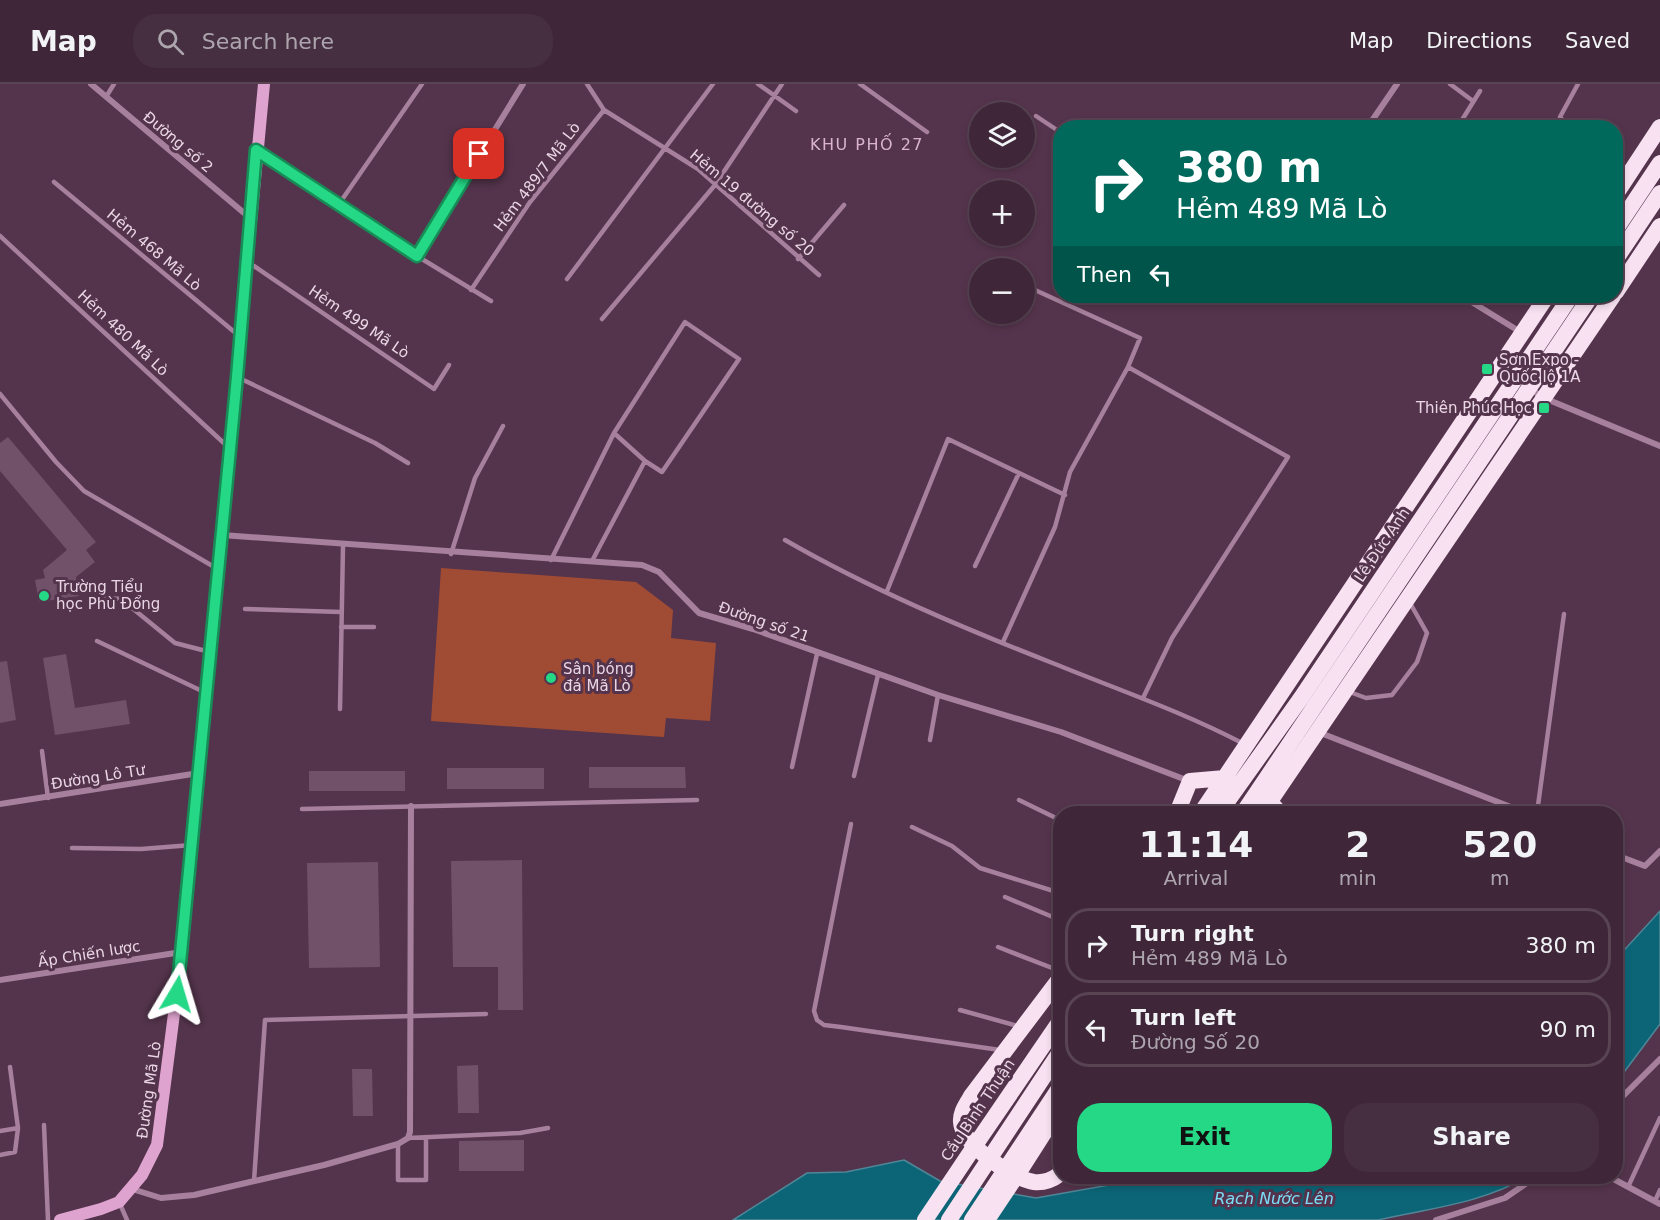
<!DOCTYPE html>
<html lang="en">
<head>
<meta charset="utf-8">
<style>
	body { margin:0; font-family:"DejaVu Sans",sans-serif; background:#462f41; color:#f1f3f6; height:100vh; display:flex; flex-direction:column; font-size:22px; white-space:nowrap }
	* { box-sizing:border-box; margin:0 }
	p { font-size:20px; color:#ada5ae }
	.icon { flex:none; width:33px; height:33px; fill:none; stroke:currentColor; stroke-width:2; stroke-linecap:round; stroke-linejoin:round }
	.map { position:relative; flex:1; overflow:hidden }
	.details { position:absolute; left:1053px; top:722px; width:570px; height:378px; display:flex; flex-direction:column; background:#3f2739; border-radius:24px; box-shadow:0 3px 9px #0003,0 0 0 2px #584453 }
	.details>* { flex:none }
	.guide { position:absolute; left:1053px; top:36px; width:570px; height:183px; border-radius:24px; box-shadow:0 3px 9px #0003,0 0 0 2px #584453; background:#00695c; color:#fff; overflow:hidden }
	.fabs { position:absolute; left:969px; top:18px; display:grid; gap:12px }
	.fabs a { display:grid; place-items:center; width:66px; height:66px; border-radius:50%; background:#3f2739; box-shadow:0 3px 9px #0003,0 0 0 2px #584453; font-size:30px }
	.pin { position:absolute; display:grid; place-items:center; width:51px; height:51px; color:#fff; margin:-26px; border-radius:12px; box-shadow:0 3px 9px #0006 }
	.me { position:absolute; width:66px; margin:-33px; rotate:7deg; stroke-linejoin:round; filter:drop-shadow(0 0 4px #0008) }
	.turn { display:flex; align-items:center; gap:21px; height:126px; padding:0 24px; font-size:27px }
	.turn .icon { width:78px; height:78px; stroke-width:2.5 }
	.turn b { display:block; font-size:42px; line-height:51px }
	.then { display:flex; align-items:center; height:57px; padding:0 24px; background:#0003; gap:12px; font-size:22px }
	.eta { display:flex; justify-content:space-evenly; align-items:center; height:102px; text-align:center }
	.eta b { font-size:36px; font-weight:600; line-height:42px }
	.cta { display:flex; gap:12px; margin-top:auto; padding:12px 24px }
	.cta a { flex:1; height:69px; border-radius:24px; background:#24d886; color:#111; font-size:24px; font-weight:600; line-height:69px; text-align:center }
	.cta a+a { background:#462f41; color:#f1f3f6 }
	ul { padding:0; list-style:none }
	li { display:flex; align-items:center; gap:18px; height:75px; margin:0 12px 9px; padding:0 12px; border:3px solid #584453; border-radius:24px }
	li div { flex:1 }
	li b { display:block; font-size:22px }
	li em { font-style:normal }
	header { display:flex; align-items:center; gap:36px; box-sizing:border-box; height:84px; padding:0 30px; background:#3f2739; border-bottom:2px solid #584453 }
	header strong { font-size:28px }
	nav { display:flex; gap:33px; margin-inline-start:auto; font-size:21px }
	.search { width:420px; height:54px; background:#462f41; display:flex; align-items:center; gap:15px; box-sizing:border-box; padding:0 21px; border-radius:24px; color:#ada5ae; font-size:22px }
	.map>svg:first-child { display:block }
	.green { fill:#a04b33 }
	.water { fill:#0c6577; stroke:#4f8798; stroke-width:1.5 }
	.building { fill:#715069 }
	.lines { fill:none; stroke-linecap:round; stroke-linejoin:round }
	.service { stroke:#a6809c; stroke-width:4.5 }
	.minor { stroke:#a6809c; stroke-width:6 }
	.secondary { stroke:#dfa3cf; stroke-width:12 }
	.trunk { stroke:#f8e2f2; stroke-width:16 }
	.trunk-bridge { stroke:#f8e2f2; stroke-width:16 }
	.route-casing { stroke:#178c57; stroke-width:15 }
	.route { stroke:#24d886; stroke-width:10 }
	.poi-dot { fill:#24d886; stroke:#54344c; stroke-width:2 }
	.labels { text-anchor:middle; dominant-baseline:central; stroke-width:6; stroke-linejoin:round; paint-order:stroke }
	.street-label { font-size:15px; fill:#ead6e4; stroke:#54344c }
	.poi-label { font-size:15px; fill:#ead6e4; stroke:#54344c; text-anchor:start }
	.neighbourhood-label { font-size:16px; letter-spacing:1.5px; fill:#dab4cf; stroke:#54344c }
	.water-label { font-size:16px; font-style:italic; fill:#7cddf6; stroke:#54344c }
</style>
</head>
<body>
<header>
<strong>Map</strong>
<div class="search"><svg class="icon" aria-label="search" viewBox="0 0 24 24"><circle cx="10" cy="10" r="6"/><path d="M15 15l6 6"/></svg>Search here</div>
<nav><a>Map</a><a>Directions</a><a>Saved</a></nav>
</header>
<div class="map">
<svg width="1660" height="1136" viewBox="0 0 1660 1136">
	<rect width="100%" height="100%" fill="#54344c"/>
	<!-- green -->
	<path class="green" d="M441,484L636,498L673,526L671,554L716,559L710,637L666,634L664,653L431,637Z"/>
	<!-- water -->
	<path class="water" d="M1660,827V940L1616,999V875Z
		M904,1076L940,1097L1036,1114L1160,1092H1528C1485,1119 1426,1125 1378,1136H733L807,1089L846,1088Z"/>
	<!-- building -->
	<path class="building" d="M8,353L96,458L86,466L95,478L76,493L79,512L39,518L35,496L45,494L43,486L67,466L0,387V359Z
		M66,570L75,624L126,616L130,640L55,651L43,574Z
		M7,577L16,636L0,639V578Z
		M589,683H685L686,704H589Z
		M447,684H544V705H447Z
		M309,687H405V707H309Z
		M522,776L523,926H498V883H453L451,777Z
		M378,778L380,883L309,884L307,779Z
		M478,981L479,1029H458L457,982Z
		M352,985H372L373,1032H353Z
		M524,1056V1087H459V1057Z"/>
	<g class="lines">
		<!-- service -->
		<path class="service" d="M587,0L604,26L698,85L819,191
			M758,0L796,27
			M860,0L927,48
			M1450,0L1473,17
			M106,13L114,0
			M1036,32L1060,48
			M1457,44L1480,7
			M1570,44L1560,33L1578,0
			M1616,78L1628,87
			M54,98L238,251
			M339,120L422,0
			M0,152L227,362
			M417,172L491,217
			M798,175L844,121
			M248,178L434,305L449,281
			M567,195L713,0
			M471,206L530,118L604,26
			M602,235L715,101L782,0
			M1128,283L1288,373L1172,554L1143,614
			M237,293L375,359L408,379
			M0,310L56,378L84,407L216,484
			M785,456C870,505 963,544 1055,580C1119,606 1183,628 1244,660
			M451,470L475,394L503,342
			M551,476L614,349L685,238L739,275L662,388L645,377L614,349
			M592,477L645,377
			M975,482L1019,389
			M887,507L948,355L1065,411
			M106,514L121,515L175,559L210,568
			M245,525L341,528
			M341,543H374
			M97,557L204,608
			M1003,558L1055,443L1070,388L1128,283L1140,254L1024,201
			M1347,607L1366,614L1392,611L1417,578L1427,549L1410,519
			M340,625L343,462
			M930,656L938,611
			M42,667L48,714
			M792,683L817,570
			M854,692L878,591
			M1019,716L1060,736
			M302,725L697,716
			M1537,729L1564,530
			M851,740L814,927L817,936L824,941L841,943L1000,966
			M912,743L952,762L980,784L1060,809
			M72,764L141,765L192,761
			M1005,813L1060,836
			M998,863L1060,887
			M960,926L1018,942
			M44,1041L48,1136
			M0,1047L18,1044
			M408,1054L520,1049L548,1044
			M398,1060V1096H426V1053
			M0,1071L15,1068L18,1044L10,983
			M254,1097L265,936L486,930
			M1628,1103L1660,1034
			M1655,1117L1660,1106
			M120,1120L127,1136"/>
		<!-- minor -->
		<path class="minor" d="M91,0L250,134
			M1367,44L1397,0
			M258,66L417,172L523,0
			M1462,212L1522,249
			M1529,304L1544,314L1660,362
			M222,451L642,481L659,488L699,529L753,545L938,611L1061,648L1189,697
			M1318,648L1526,729
			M0,720L199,689
			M1616,771L1645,782L1660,767
			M0,896L182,868
			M1616,1019L1660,975
			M1608,1092L1660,1120
			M132,1105L161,1114L194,1111L324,1081L398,1060L408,1054L410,1048L411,722
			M1436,1136L1505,1114L1537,1092"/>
		<!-- secondary -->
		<path class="secondary" d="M60,1136L101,1125L119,1118L142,1091L157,1061L182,868L264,0"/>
		<!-- trunk -->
		<path class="trunk" d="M1616,110L1660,43
			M1616,145L1660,79
			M1616,175L1660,109
			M1616,208L1660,142
			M1270,718L1280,729
			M1177,729L1190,697L1225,694L1232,699
			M1201,729L1547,212
			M1219,729L1301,614L1571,212
			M1243,729L1591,212
			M1262,729L1613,212
			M1060,894L971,1012C967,1020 960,1028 961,1038C962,1061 1013,1095 1034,1098C1045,1099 1052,1096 1060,1090
			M978,1057L1060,937
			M1021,1085L1060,1024"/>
		<!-- trunk-bridge -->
		<path class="trunk-bridge" d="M925,1136L978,1057
			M949,1136L1060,968
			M972,1136L1060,1003
			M987,1136L1021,1085"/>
	</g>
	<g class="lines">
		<!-- route casing -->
		<g class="route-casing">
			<path id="route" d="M177,910L237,293L256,66L417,172L479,70"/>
		</g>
		<!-- route -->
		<use href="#route" class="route"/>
	</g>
	<!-- markers -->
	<g class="poi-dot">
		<rect x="1481" y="279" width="12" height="12" rx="3"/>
		<rect x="1538" y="318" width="12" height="12" rx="3"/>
		<circle cx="44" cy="512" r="6"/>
		<circle cx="551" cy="594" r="6"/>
	</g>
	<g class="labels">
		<!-- street labels -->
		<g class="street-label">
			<text transform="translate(178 58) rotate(40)">Đường số 2</text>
			<text transform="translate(537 93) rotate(-53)">Hẻm 489/7 Mã Lò</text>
			<text transform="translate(752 119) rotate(40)">Hẻm 19 đường số 20</text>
			<text transform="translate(154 166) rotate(40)">Hẻm 468 Mã Lò</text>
			<text transform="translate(359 238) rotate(34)">Hẻm 499 Mã Lò</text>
			<text transform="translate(123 249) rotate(43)">Hẻm 480 Mã Lò</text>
			<text transform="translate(1382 461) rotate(-56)">Lê Đức Anh</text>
			<text transform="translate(764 538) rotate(19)">Đường số 21</text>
			<text transform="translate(98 693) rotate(-9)">Đường Lô Tư</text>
			<text transform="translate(89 870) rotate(-9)">Ấp Chiến lược</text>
			<text transform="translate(149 1006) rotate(-82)">Đường Mã Lò</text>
			<text transform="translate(978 1026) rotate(-56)">Cầu Bình Thuận</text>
		</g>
		<!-- poi labels -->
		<g class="poi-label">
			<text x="1499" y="276">Sơn Expo -<tspan x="1499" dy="17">Quốc lộ 1A</tspan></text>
			<text x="1532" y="324" text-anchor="end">Thiên Phúc Học</text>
			<text x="56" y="503">Trường Tiểu<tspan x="56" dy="17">học Phù Đổng</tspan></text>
			<text x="563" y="585">Sân bóng<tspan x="563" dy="17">đá Mã Lò</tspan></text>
		</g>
		<!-- neighbourhood labels -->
		<g class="neighbourhood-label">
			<text x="867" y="60">KHU PHỐ 27</text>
		</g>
		<!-- water labels -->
		<g class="water-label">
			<text x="1274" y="1114">Rạch Nước Lên</text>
		</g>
	</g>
</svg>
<div class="fabs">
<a><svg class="icon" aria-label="layers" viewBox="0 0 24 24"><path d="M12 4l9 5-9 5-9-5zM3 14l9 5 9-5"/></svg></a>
<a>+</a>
<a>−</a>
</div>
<div class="pin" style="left:479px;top:70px;background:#d93025"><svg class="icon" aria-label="arrive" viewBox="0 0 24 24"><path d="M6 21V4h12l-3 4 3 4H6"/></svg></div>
<svg class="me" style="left:177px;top:910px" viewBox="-20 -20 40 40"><path d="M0-17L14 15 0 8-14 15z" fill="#24d886" stroke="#fff" stroke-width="4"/></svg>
<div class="guide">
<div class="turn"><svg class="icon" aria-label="right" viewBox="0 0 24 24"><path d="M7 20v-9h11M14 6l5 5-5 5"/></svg><div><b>380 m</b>Hẻm 489 Mã Lò</div></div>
<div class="then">Then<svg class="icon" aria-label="left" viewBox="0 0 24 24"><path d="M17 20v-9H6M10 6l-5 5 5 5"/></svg></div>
</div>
<section class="details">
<div class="eta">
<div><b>11:14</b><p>Arrival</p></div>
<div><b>2</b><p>min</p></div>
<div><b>520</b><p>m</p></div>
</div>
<ul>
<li><svg class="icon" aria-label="right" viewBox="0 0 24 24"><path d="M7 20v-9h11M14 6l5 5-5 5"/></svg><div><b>Turn right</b><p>Hẻm 489 Mã Lò</p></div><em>380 m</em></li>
<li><svg class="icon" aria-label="left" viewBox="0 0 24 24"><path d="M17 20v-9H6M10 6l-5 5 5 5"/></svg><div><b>Turn left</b><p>Đường Số 20</p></div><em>90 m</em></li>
</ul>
<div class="cta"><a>Exit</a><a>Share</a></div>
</section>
</div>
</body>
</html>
